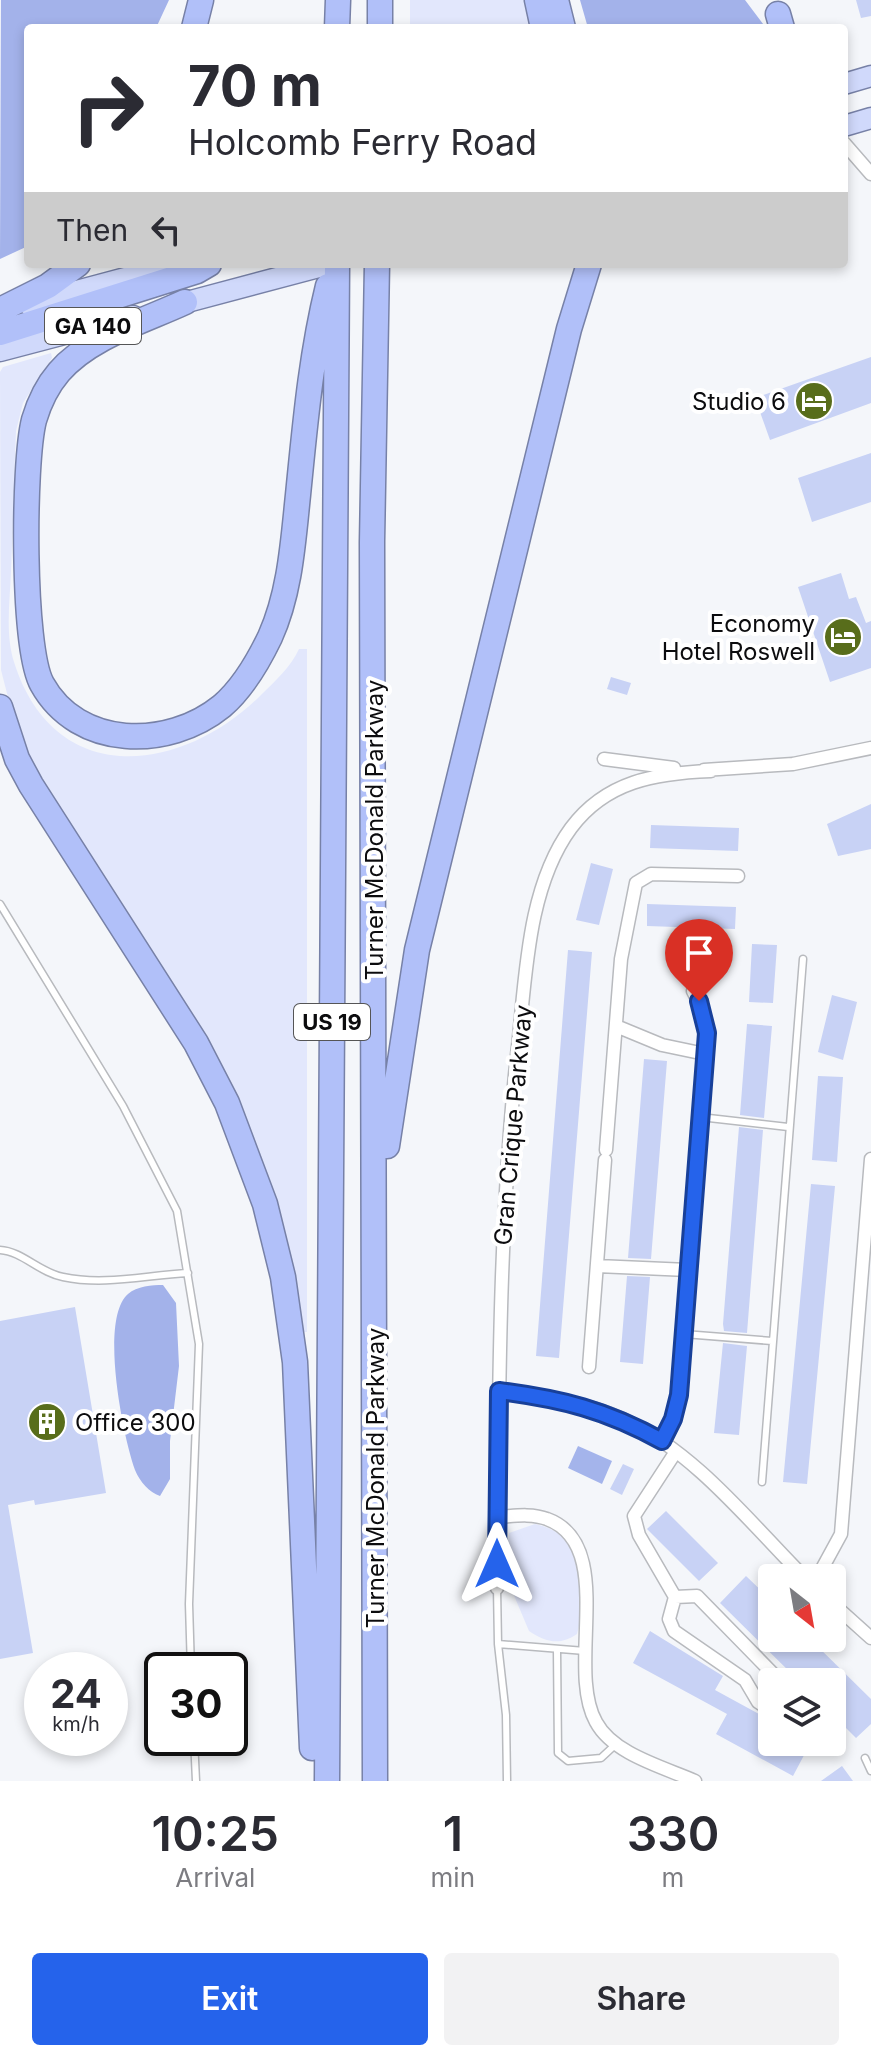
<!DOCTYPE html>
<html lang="en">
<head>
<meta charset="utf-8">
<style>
	body { margin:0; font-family:Inter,sans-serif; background:#f2f2f3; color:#2b2b33; height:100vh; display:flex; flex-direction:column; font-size:30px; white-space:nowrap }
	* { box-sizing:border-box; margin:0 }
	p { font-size:26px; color:#7c7c81 }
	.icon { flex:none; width:44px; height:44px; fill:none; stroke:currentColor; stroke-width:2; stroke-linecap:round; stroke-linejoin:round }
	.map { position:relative; height:1781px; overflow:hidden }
	.drawer { display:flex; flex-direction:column; background:#fff; flex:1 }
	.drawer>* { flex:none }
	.hud { position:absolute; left:24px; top:24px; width:824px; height:244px; border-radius:8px; box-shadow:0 4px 12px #0003; background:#fff; color:#2b2b33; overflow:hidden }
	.needle { width:52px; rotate:149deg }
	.tools { position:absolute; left:758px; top:1564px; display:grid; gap:16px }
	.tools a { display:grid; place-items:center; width:88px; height:88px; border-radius:8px; background:#fff; box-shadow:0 4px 12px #0003; font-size:40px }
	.speed { position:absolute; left:24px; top:1652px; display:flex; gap:16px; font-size:40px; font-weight:700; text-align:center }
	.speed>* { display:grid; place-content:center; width:104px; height:104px; border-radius:50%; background:#fff; box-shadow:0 4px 12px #0003; line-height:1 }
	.speed small { font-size:20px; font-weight:400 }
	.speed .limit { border:4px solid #111; border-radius:12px; background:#fff; color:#111 }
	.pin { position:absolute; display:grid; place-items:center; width:68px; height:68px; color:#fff; margin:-82px -34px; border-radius:50% 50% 50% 0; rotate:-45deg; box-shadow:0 0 8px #0007 }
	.pin .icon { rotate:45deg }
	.me { position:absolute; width:88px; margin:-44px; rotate:0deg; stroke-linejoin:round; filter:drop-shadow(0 0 6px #0008) }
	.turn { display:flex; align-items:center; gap:28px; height:168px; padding:0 32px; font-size:36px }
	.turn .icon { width:104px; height:104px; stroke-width:2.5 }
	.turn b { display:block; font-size:56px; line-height:68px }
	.then { display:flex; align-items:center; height:76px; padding:0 32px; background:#0003; gap:16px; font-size:30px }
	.eta { display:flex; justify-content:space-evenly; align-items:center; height:136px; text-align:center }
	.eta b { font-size:48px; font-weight:600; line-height:56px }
	.primary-button { display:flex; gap:16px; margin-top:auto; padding:16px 32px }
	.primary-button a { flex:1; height:92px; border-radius:8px; background:#2563eb; color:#fff; font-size:32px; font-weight:600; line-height:92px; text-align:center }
	.primary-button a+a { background:#f2f2f3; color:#2b2b33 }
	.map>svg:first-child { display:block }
	.green { fill:#e2e7fc }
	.forest { fill:#a3b2ea }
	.water { fill:#a4b4eb }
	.building { fill:#c8d2f5 }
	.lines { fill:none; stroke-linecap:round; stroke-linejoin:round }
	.lane-casing { stroke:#b8babe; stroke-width:9 }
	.street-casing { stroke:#b8babe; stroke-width:15 }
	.primary-casing { stroke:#7781a7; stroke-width:23 }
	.highway-casing { stroke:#7781a7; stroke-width:27 }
	.lane { stroke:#fff; stroke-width:6 }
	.street { stroke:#fff; stroke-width:12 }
	.primary { stroke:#d0d9fb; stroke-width:20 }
	.highway { stroke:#b1c0f9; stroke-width:24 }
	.route-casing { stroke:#184099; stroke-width:20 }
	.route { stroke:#2563eb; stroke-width:14 }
	.labels { text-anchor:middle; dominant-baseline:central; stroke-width:8; stroke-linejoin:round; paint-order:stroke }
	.shield { fill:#fff; stroke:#555556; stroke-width:2 }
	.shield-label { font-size:22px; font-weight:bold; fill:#0c0c0e }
	.poi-label { font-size:24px; fill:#0c0c0e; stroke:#fff; text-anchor:end }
	.street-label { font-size:24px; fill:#0c0c0e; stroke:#fff }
</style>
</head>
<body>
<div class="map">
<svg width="871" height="1781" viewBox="0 0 871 1781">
	<rect width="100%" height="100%" fill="#f4f6fa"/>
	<!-- green -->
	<path class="green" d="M410,0H525L532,28H410Z
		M51,353L52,358L23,403L16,431C14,478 13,524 11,571C10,600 5,634 14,662C54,789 181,775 261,695C275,681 291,667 299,649H307V1332H300L268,1191L21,748L1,670L0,372L3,367Z
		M535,1524C590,1536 580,1582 579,1626L577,1634C560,1646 545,1642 529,1631L505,1574L509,1533Z"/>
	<!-- forest -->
	<path class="forest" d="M169,0L156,28H28V246L0,259L1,0Z
		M580,0H745L766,28H588Z
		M163,1285L176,1303L179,1366L170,1441V1479L160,1496C149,1492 140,1482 135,1470C123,1437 99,1319 128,1294C137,1286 152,1285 163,1285Z"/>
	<!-- water -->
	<path class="water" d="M578,1446L612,1461L602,1484L568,1468Z"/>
	<!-- building -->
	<path class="building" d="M856,0H871V16L861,18Z
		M871,357V403L770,440L755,398Z
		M871,453V502L812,522L798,478Z
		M841,573L849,599L856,597L866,623L871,621V668L830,682L798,587Z
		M611,677L631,683L627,695L607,689Z
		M871,804V849L838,856L827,824Z
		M651,825L739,828L738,851L650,848Z
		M591,863L613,869L599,925L576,920Z
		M647,904L736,907L735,929L647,926Z
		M752,944L777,945L773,1003L749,1002Z
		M568,950L592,952L559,1358L536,1356Z
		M832,995L857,1002L843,1060L818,1052Z
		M747,1024L772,1026L764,1118L740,1115Z
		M644,1059L667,1061L651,1259L628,1258Z
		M818,1076L843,1077L837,1162L812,1160Z
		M739,1127L763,1130L747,1333L724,1331L723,1324Z
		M811,1184L835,1186L807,1484L783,1482Z
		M627,1276L650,1277L643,1364L620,1362Z
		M75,1307L106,1493L35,1505L34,1500L8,1505L33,1653L0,1659V1321Z
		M723,1343L747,1346L739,1435L714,1433Z
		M623,1464L634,1469L622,1495L610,1489Z
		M666,1511L718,1563L699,1581L647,1529Z
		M746,1576L772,1601V1638H809L871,1699V1724L856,1738L832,1714V1682H800L720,1603Z
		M650,1631L723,1676L715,1690L772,1721V1742H811L793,1776L716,1734L727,1714L633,1663Z
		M842,1766L853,1781H821Z"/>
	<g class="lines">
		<!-- lane casing -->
		<g class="lane-casing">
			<path id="lane" d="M0,904L123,1106L177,1211L199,1344L189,1604L191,1670
				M700,1117L788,1127
				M0,1250C22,1251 40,1273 63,1277C105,1286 146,1275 188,1273
				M684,1334L772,1341
				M762,1482L803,959
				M497,1588L498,1644L585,1651
				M498,1644L506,1715L507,1781
				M557,1650L558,1753L568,1761L601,1758L615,1745
				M194,1738L196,1781
				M865,1758L871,1771"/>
		</g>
		<!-- street casing -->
		<g class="street-casing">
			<path id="street" d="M844,143L871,174
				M604,759L674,768
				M704,770L793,764L871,748
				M616,1026L662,1045L705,1054
				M606,1150L621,959L636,883L651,874L738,876
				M597,1266L688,1270
				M589,1367L605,1160
				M499,1391C542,1396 585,1402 625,1420C696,1453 751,1524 805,1578
				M662,1441L673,1419L679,1395L707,1033L703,1011L693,991
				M675,1453L634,1516L639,1535L675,1597L669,1619L674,1631L745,1680L758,1702L772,1711
				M498,1517C513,1516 532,1513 547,1519C618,1545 565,1667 596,1722C613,1754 663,1767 695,1781
				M817,1578L841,1534L871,1159
				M497,1588C499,1404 498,1220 519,1037C526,970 529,885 571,828C606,781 656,773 711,771
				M675,1597L697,1596L781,1682
				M832,1603L871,1638"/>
		</g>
		<!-- primary casing -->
		<g class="primary-casing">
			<path id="primary" d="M844,84L871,76
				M844,126L871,118
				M28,304L178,264
				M172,306L330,264
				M0,351L133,316"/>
		</g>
		<!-- highway casing -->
		<g class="highway-casing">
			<path id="highway" d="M537,0L543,28
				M556,0L563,28
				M778,14L782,28
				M194,28L201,0
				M337,28L338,0
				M380,28V0
				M185,302C144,321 89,337 59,372C47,386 39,403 34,420C23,463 22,648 42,684C78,749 168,750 222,706C243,688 258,662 270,637C290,593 293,543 298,495C305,425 311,355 328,286
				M0,310L48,286L78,264
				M0,333L197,271L209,264
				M0,707L17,759L31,785L196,1043L227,1103L265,1204L283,1277L295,1362L312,1748
				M387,1146L417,950L569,329L589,264
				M327,1781L337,264
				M375,1781L372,542L377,264"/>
		</g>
		<!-- lane -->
		<use href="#lane" class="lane"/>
		<!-- street -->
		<use href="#street" class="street"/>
		<!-- primary -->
		<use href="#primary" class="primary"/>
		<!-- highway -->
		<use href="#highway" class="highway"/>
	</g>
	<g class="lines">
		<!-- route casing -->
		<g class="route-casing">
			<path id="route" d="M497,1564L499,1391C562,1399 606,1410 662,1441L673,1419L679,1395L707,1033L699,1001"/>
		</g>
		<!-- route -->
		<use href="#route" class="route"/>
	</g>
	<!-- icons -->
	<defs>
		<g id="hotel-disc" transform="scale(2)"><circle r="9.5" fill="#586d1b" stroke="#fff"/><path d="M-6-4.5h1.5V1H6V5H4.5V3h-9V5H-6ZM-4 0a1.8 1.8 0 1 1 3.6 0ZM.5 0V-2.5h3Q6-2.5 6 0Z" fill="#fff"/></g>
		<g id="building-disc" transform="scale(2)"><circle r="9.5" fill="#586d1b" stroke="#fff"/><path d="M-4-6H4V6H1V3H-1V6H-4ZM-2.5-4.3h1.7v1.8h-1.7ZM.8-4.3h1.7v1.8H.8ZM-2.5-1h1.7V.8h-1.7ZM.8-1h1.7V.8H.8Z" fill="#fff"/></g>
	</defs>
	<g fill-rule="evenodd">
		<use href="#hotel-disc" x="814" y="401"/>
		<use href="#hotel-disc" x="843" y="637"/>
		<use href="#building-disc" x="47" y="1422"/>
	</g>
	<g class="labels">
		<!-- shield labels -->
		<g class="shield">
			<rect x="45" y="308" width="96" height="36" rx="6"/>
			<rect x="294" y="1004" width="76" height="36" rx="6"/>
		</g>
		<g class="shield-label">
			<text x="93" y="326">GA 140</text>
			<text x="332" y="1022">US 19</text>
		</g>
		<!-- poi labels -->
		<g class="poi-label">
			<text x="786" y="401">Studio 6</text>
			<text x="815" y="623">Economy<tspan x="815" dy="28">Hotel Roswell</tspan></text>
			<text x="75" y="1422" text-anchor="start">Office 300</text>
		</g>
		<!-- street labels -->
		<g class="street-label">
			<text transform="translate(374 830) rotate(-90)">Turner McDonald Parkway</text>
			<text transform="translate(513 1125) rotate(-85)">Gran Crique Parkway</text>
			<text transform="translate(375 1478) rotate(-90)">Turner McDonald Parkway</text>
		</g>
	</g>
</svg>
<div class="tools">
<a><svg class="needle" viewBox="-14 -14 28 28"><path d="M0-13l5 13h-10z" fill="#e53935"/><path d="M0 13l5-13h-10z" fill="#7c7c81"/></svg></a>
<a><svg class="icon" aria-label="layers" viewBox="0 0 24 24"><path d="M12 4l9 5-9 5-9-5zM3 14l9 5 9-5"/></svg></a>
</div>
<div class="speed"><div>24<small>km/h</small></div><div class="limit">30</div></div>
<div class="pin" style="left:699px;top:1001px;background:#d93025"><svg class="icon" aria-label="arrive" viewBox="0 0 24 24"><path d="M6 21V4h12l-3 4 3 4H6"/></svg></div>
<svg class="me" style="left:497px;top:1564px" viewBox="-20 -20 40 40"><path d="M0-17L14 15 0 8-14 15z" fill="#2563eb" stroke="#fff" stroke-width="4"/></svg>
<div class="hud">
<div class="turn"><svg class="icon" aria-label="right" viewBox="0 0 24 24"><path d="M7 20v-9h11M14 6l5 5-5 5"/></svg><div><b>70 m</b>Holcomb Ferry Road</div></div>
<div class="then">Then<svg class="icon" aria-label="left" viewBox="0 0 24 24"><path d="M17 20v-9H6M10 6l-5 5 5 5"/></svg></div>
</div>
</div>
<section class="drawer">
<div class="eta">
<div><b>10:25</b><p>Arrival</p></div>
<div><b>1</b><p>min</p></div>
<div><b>330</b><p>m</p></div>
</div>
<div class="primary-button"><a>Exit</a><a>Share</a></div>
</section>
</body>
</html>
